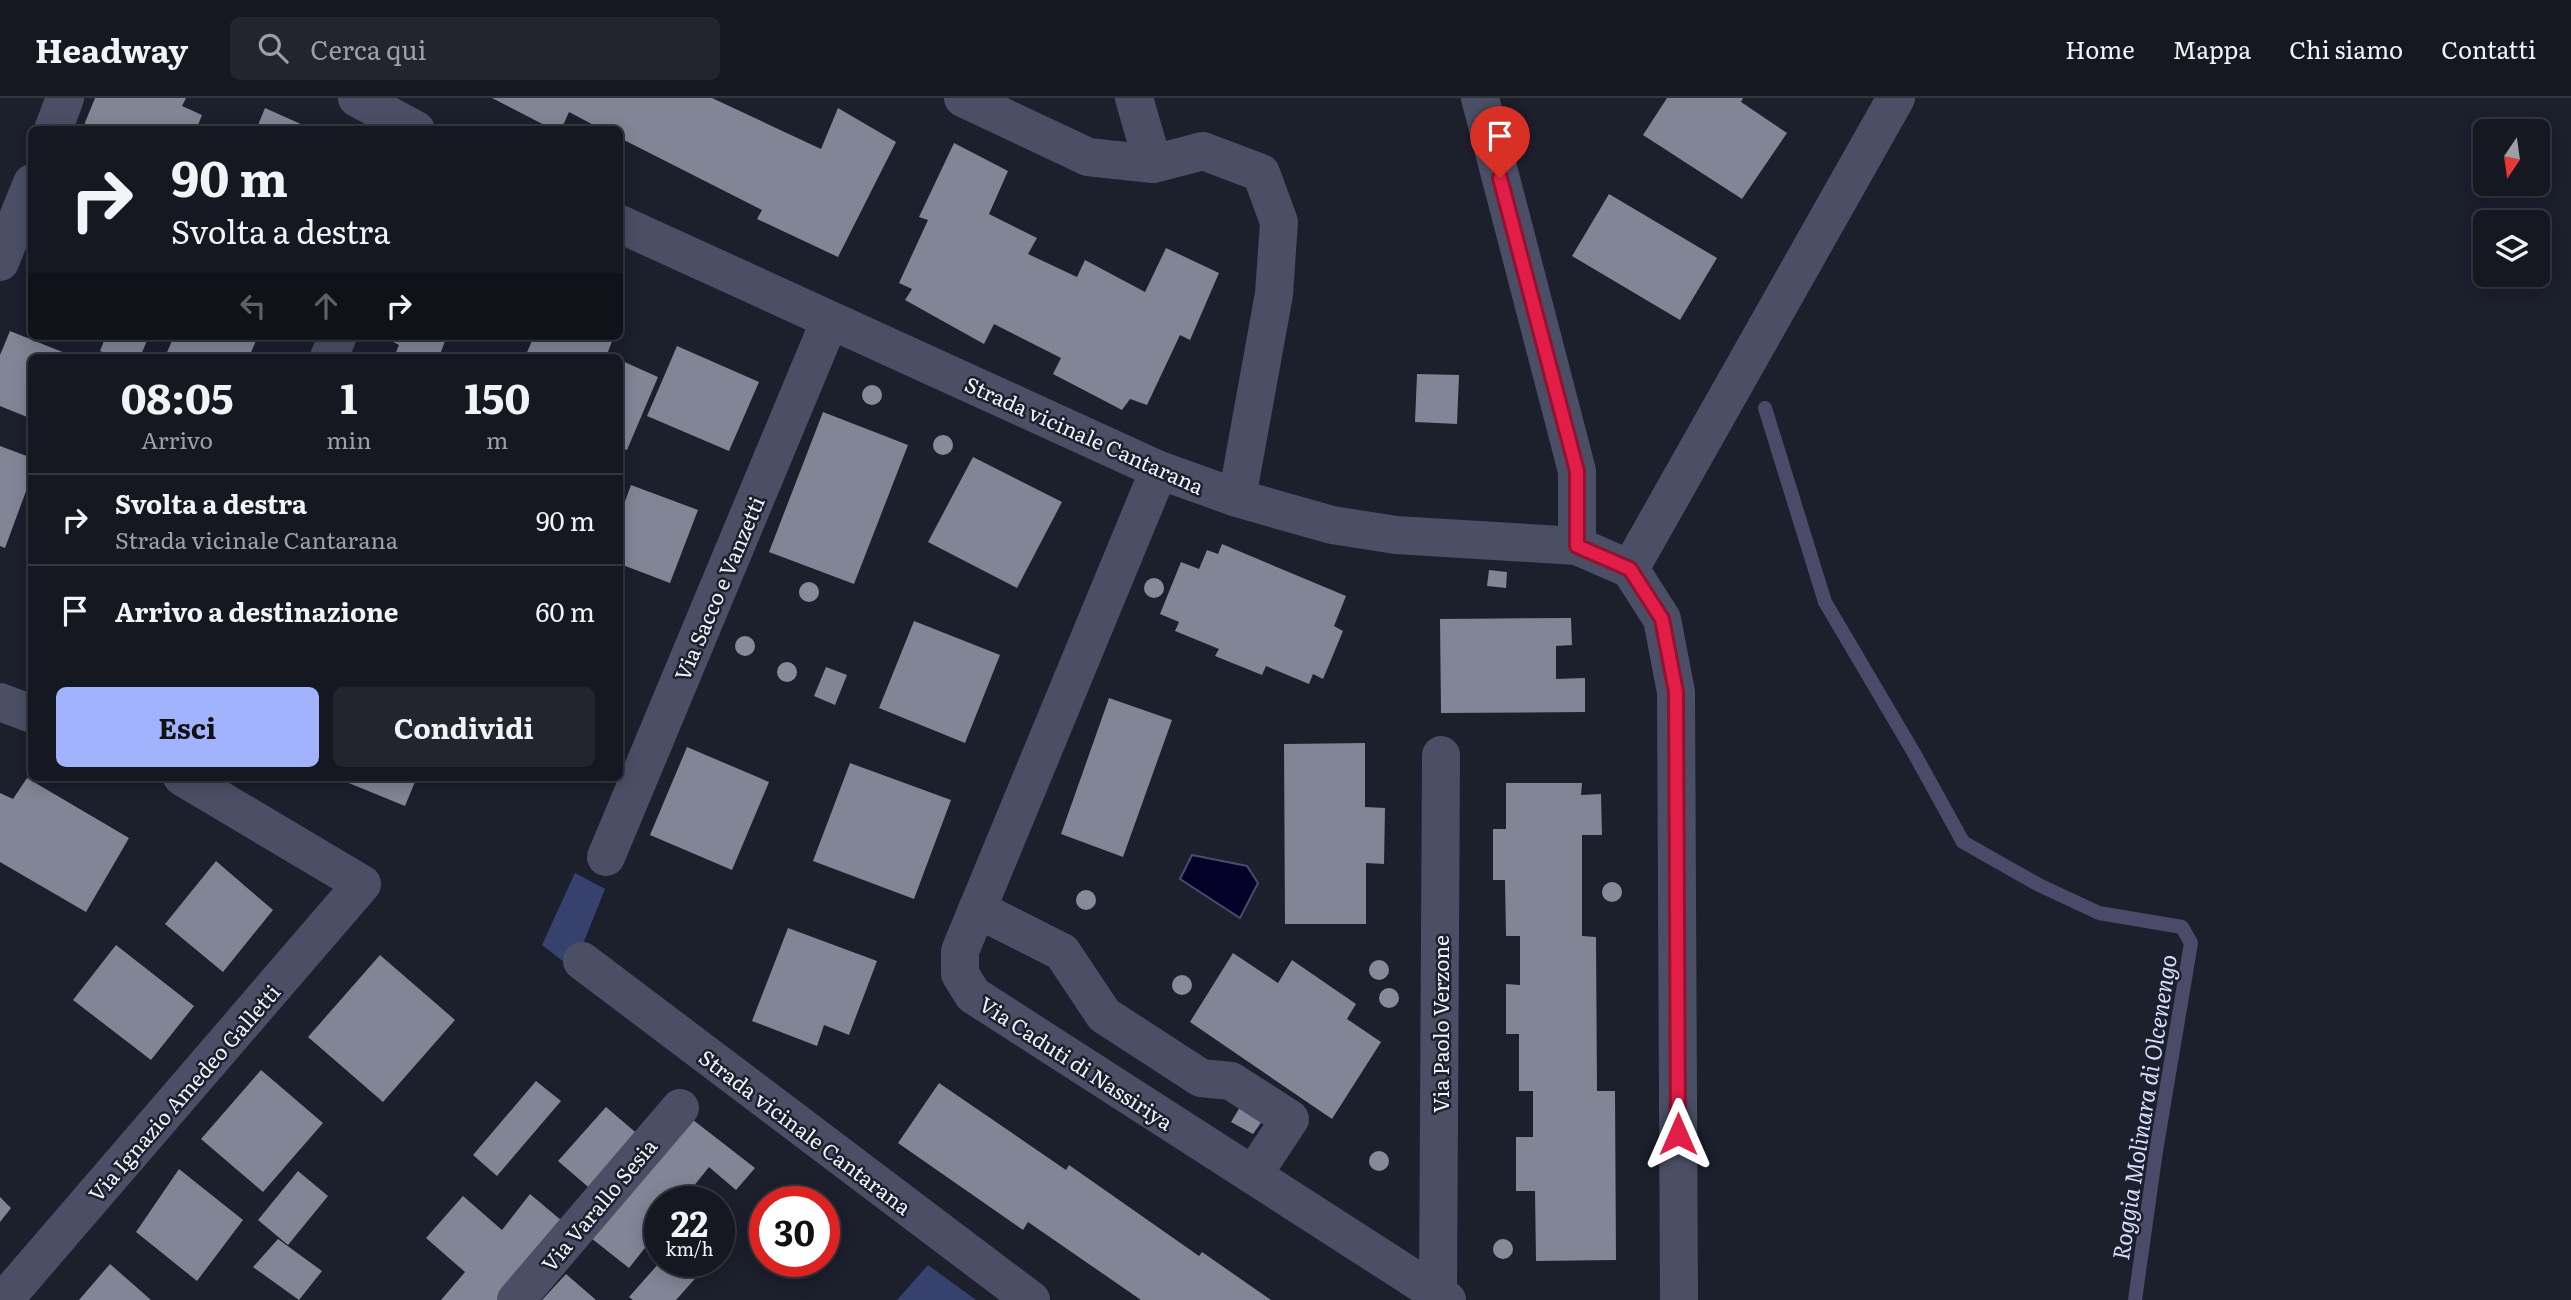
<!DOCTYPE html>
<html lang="it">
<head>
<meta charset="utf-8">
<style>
	body { margin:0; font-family:Literata,serif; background:#22242e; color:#f1f3f6; height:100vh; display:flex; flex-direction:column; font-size:26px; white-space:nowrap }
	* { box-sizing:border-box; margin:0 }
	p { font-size:23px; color:#9d9fa5 }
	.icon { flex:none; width:38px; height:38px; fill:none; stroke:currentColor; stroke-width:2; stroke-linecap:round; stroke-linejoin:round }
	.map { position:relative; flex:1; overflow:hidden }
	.side { position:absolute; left:28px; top:256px; width:595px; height:427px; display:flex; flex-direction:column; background:#151721; border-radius:10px; box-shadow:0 4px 18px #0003,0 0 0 2px #34363f }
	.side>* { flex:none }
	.hud { position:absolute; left:28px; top:28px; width:595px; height:214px; border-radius:10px; box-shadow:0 4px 18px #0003,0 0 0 2px #34363f; background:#151721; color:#f1f3f6; overflow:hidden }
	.needle { width:46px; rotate:193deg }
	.controls { position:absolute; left:2473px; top:21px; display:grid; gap:14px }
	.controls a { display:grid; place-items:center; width:77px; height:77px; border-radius:10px; background:#151721; box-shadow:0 4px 18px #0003,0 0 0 2px #34363f; font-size:35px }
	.speed { position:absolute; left:644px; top:1088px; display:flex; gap:14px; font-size:35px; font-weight:700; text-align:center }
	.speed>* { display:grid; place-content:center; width:91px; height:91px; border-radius:50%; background:#151721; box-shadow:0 4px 18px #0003,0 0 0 2px #34363f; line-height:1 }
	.speed small { font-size:18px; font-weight:400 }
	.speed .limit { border:10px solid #d22; background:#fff; color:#111 }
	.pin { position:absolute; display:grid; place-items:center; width:60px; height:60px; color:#fff; margin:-72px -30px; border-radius:50% 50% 50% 0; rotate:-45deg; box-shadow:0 0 7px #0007 }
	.pin .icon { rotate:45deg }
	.me { position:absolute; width:77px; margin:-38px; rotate:0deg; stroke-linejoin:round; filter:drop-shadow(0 0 5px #0008) }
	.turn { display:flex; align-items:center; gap:24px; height:147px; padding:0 28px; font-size:32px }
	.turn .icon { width:91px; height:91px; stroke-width:2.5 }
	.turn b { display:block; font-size:49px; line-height:60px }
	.lanes { display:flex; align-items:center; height:66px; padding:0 28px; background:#0003; justify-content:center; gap:35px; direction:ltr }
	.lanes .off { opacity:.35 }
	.eta { display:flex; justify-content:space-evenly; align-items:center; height:119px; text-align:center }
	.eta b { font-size:42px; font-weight:700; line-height:49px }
	.action { display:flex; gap:14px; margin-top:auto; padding:14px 28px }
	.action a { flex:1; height:80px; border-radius:10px; background:#a1b3fd; color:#111; font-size:28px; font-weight:700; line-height:80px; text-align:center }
	.action a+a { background:#22242e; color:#f1f3f6 }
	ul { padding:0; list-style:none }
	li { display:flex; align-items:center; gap:21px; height:91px; padding:0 28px; border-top:2px solid #34363f }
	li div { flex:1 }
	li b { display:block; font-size:26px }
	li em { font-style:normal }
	header { display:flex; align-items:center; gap:42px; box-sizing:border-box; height:98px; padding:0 35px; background:#151721; border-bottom:2px solid #34363f }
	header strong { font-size:33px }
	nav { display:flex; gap:38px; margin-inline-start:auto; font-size:24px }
	.search { width:490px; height:63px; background:#22242e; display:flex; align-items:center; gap:18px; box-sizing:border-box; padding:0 24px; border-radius:10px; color:#9d9fa5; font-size:26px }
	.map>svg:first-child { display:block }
	.green { fill:#37416e }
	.water { fill:#040128; stroke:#4b4a68; stroke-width:2 }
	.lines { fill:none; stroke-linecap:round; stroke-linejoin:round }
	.stream { stroke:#4b4a68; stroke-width:14 }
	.building { fill:#818596 }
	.minor { stroke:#4a4f65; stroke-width:38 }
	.tree { fill:#878b99 }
	.route-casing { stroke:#92132f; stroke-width:18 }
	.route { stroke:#e11d48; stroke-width:12 }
	.labels { text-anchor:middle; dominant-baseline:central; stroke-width:5; stroke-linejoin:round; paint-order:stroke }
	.street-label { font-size:21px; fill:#f0f3fc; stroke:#1c1f2c }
	.water-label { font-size:23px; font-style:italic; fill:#d5defd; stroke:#1c1f2c }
</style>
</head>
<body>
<header>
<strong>Headway</strong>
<div class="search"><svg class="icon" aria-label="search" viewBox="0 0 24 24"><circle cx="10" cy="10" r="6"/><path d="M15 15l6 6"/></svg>Cerca qui</div>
<nav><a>Home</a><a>Mappa</a><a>Chi siamo</a><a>Contatti</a></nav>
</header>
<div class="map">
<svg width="2571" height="1202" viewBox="0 0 2571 1202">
	<rect width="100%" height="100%" fill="#1c1f2c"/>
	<!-- green -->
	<path class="green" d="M575,775L605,791L573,871L542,847Z
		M928,1167L976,1202H897Z"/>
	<!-- water -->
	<path class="water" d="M1192,757L1247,768L1258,785L1240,820L1180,781Z"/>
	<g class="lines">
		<!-- stream -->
		<path class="stream" d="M1765,310L1825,504L1914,655L1963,744L2039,787L2099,815L2182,829L2191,845L2156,1053L2135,1202"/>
	</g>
	<!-- building -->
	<path class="building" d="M95,0H186L182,8L202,17L196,32H82Z
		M492,0H712L821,51L838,10L896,44L838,159L757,121L762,112L620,40V32H603L569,14L561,32H554Z
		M1667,0H1743L1741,4L1787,35L1742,101L1643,37Z
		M265,10L314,32H256Z
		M954,45L1008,73L989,116L1037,140L1028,156L1077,179L1085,162L1145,194L1166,150L1219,175L1190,242L1180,237L1147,307L1130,301L1122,312L1053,276L1061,260L994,226L984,246L905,202L912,191L899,185L928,122L919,119Z
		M1609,96L1717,160L1680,222L1572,158Z
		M10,233L75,259H32V321L0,308V257Z
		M106,238H149L140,259H115L100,253Z
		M174,238H258L249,259H165Z
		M382,238H447L439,259H394L399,247Z
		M534,238H614L606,259H525Z
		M677,248L759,284L729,353L647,318Z
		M620,262L658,279L627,352L620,349Z
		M1417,276L1459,277L1457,326L1415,324Z
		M823,314L908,347L854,486L769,454Z
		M0,348L32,360V377L5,450L0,448Z
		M973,359L1062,404L1017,490L928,444Z
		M631,387L698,412L670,485L620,466V417Z
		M1222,446L1346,498L1334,528L1343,533L1323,581L1313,576L1309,586L1266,568L1262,577L1215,558L1219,551L1175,533L1179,524L1160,516L1181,464L1199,471L1207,452L1218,456Z
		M1489,472L1507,474L1506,490L1487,488Z
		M1571,520L1572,547L1556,548V581L1585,580V614L1441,615L1440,521Z
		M914,523L1000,557L965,645L879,610Z
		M826,569L847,577L835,607L814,598Z
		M1109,600L1172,622L1123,759L1061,736Z
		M1365,645V709L1385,710L1384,766L1366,765V826H1285L1284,646Z
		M687,649L769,684L732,772L650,737Z
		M850,665L951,702L914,801L813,763Z
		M334,679H417L405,708Z
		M27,680L129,740L86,814L0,764V695L13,701Z
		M1506,685H1582L1581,697L1601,696L1602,737H1582V838L1596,839L1597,993H1615L1616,1162L1536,1163L1535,1093H1516V1039H1533V993H1519V936H1506V886L1520,887V838H1506L1505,782H1493V731H1506Z
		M216,763L273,812L223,874L165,826Z
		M788,830L877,863L849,937L824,927L817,948L752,923Z
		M116,847L194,908L151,962L73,902Z
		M1233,855L1278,885L1292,862L1356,906L1347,921L1381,944L1332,1021L1190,924Z
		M380,857L455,922L383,1004L308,939Z
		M261,972L323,1025L263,1094L201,1041Z
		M536,983L561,1003L497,1078L473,1057Z
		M939,985L1066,1072L1069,1067L1199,1158L1202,1154L1271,1202H1141L1028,1124L1023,1132L898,1045Z
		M1243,1004L1265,1019L1253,1036L1231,1024Z
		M606,1009L641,1039L594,1094L558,1063Z
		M688,1018L755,1070L736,1092L709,1069L681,1104H660V1131L629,1170L591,1140Z
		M179,1071L243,1122L197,1183L136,1134Z
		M298,1073L328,1098L288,1147L258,1122Z
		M530,1096L568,1128L505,1202H441L465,1174L426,1140L463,1098L502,1132Z
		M0,1099L11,1110L0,1124Z
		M719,1128L732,1139L719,1154Z
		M278,1141L322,1173L299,1202L253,1169Z
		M660,1164H710L676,1202H633L629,1199Z
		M110,1166L151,1202H79Z
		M566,1176L596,1202H542Z"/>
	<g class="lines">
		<!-- minor -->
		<path class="minor" d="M357,0L416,32
			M963,0L1088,59L1153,66L1203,53L1261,75L1279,124L1274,196L1237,400
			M1134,0L1153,66
			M1480,0L1577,373V448
			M53,32L65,0
			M620,126L1159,372L1237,400L1332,427L1396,437L1577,448L1630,471L1662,521L1676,594L1679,1202
			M0,164L32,85
			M329,259L338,238
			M1159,372L960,853V876L973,897L1447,1202
			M1630,471L1896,0
			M0,604L32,616
			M606,759L830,222
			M977,811L1062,854L1104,917L1201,980L1231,983L1290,1021L1253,1077
			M582,863L1031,1202
			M1438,1196L1441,657
			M4,1202L362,786L182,679
			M516,1202L680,1010"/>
	</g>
	<!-- trees -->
	<g class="tree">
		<circle cx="872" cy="297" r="10"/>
		<circle cx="943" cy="347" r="10"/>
		<circle cx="1154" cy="490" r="10"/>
		<circle cx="809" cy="494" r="10"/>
		<circle cx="745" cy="548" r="10"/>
		<circle cx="787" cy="574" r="10"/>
		<circle cx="1612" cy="794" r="10"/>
		<circle cx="1086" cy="802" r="10"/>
		<circle cx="1379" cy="872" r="10"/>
		<circle cx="1182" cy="887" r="10"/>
		<circle cx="1389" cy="900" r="10"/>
		<circle cx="1379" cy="1063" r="10"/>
		<circle cx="1503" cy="1151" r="10"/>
	</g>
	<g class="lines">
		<!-- route casing -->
		<g class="route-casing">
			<path id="route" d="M1500,80L1577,373V448L1630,471L1662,521L1676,594L1678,1036"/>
		</g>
		<!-- route -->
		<use href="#route" class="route"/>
	</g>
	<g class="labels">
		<!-- street labels -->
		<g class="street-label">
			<text transform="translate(1085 336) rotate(24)">Strada vicinale Cantarana</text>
			<text transform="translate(718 490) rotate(-67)">Via Sacco e Vanzetti</text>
			<text transform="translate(1439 926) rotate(-90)">Via Paolo Verzone</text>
			<text transform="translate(1077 964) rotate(33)">Via Caduti di Nassiriya</text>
			<text transform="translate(183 994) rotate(-49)">Via Ignazio Amedeo Galletti</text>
			<text transform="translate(806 1033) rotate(37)">Strada vicinale Cantarana</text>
			<text transform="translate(598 1106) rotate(-50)">Via Varallo Sesia</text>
		</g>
		<!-- water labels -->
		<g class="water-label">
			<text transform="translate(2143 1009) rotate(-81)">Roggia Molinara di Olcenengo</text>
		</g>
	</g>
</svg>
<div class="controls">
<a><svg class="needle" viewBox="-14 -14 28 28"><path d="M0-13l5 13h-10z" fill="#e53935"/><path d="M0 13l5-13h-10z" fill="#9d9fa5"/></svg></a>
<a><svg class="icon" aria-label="layers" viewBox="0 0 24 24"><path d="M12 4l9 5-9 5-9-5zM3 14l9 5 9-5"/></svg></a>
</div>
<div class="speed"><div>22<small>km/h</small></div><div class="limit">30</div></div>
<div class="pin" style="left:1500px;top:80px;background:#d93025"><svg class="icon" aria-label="arrive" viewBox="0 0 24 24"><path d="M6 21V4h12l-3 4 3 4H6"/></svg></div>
<svg class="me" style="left:1678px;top:1036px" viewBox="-20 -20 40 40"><path d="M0-17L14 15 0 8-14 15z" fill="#e11d48" stroke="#fff" stroke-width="4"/></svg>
<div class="hud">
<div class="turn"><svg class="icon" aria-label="right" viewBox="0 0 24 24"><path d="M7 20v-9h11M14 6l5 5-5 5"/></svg><div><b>90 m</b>Svolta a destra</div></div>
<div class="lanes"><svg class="icon off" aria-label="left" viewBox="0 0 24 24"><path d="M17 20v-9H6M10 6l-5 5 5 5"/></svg><svg class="icon off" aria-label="ahead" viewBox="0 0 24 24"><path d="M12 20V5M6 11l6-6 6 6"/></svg><svg class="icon" aria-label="right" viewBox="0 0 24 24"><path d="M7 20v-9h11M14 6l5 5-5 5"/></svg></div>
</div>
<section class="side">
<div class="eta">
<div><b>08:05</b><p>Arrivo</p></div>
<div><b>1</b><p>min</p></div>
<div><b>150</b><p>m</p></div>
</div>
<ul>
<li><svg class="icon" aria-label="right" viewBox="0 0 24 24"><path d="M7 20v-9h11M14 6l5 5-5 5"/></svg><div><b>Svolta a destra</b><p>Strada vicinale Cantarana</p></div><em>90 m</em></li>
<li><svg class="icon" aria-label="arrive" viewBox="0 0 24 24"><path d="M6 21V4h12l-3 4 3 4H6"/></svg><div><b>Arrivo a destinazione</b></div><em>60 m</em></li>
</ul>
<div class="action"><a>Esci</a><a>Condividi</a></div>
</section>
</div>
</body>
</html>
